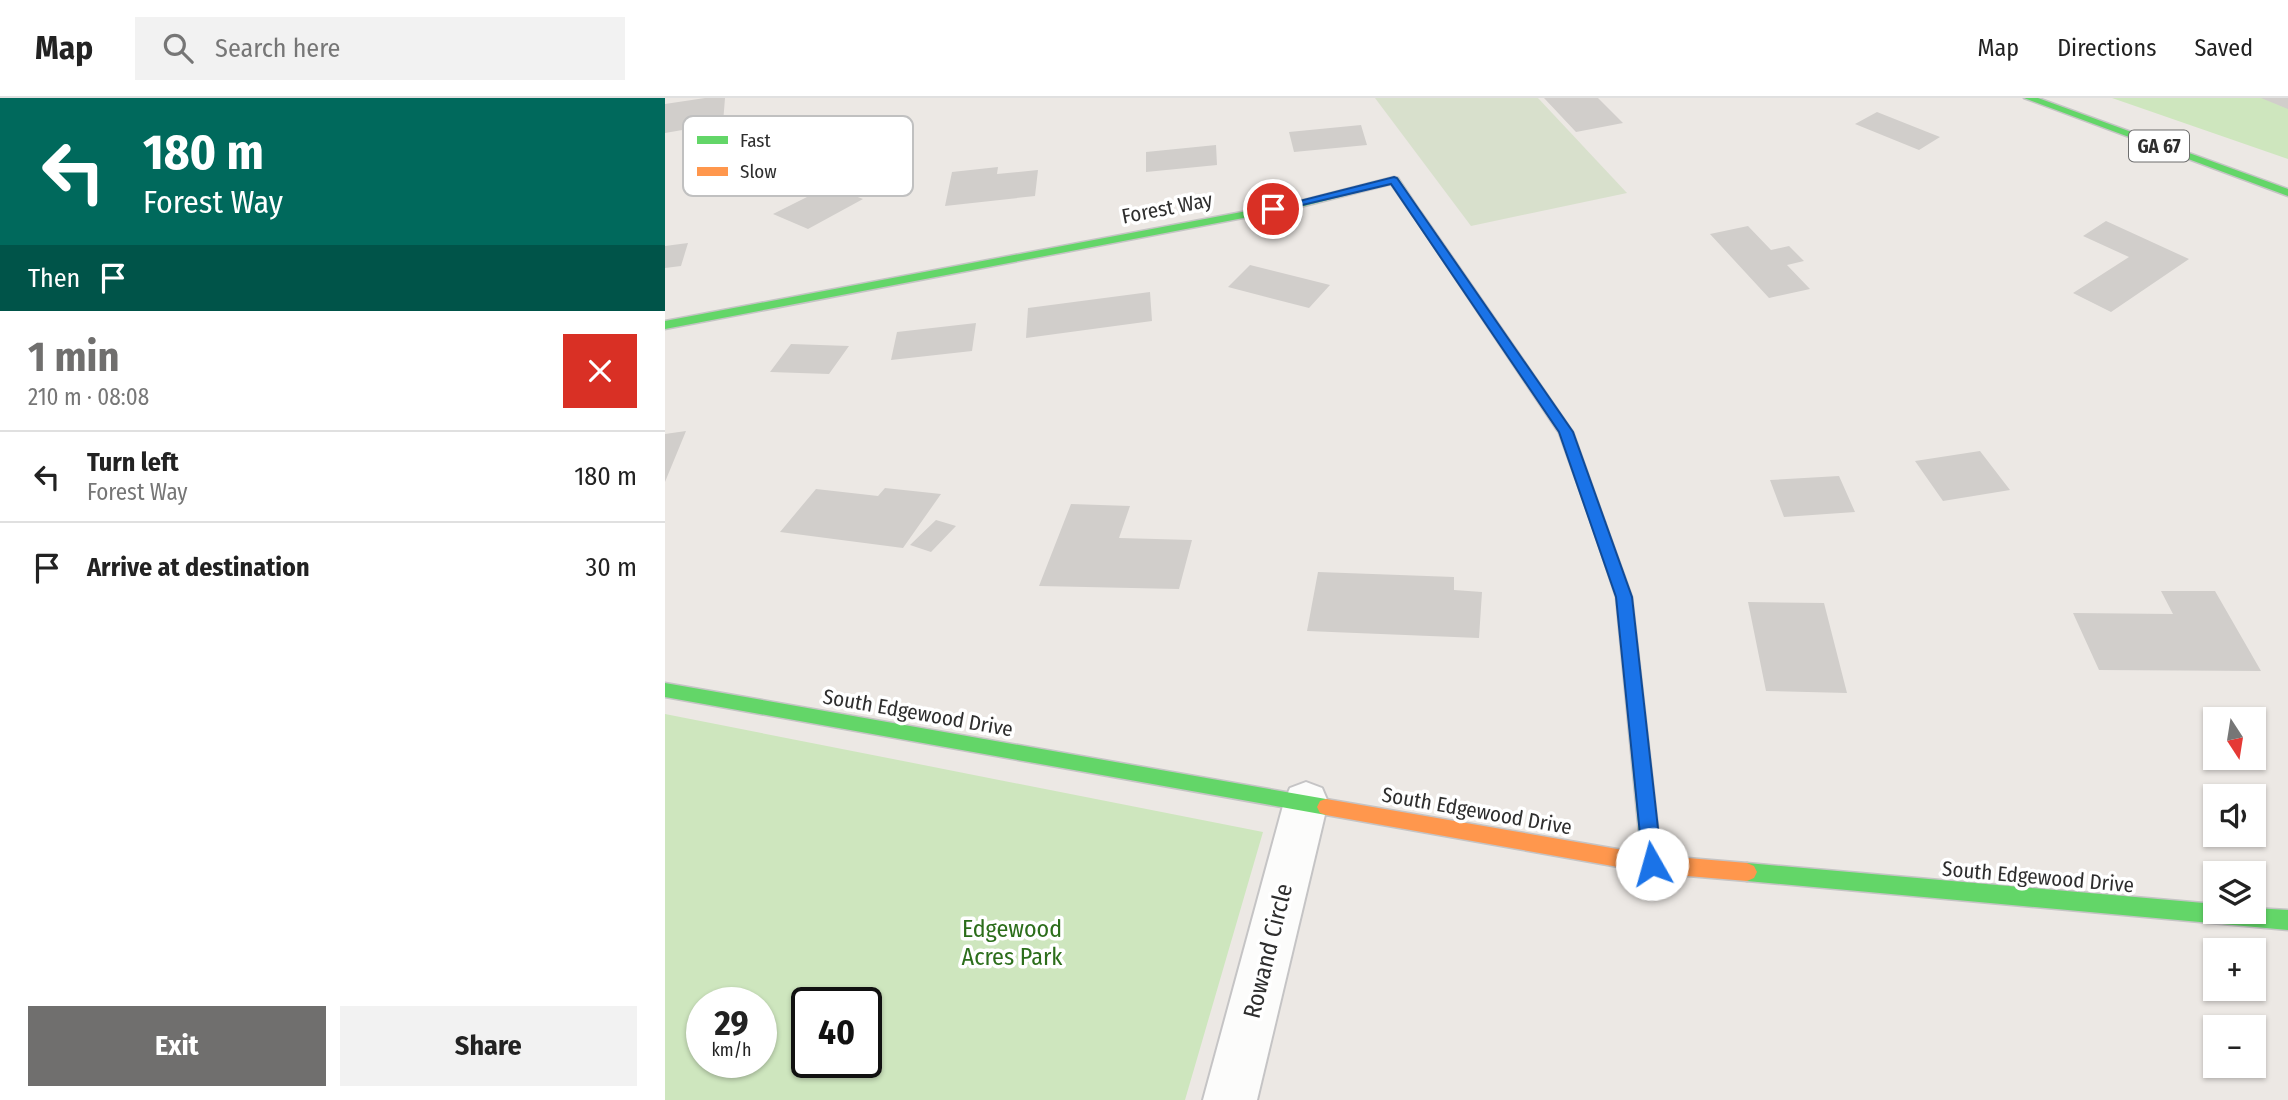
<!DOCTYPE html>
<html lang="en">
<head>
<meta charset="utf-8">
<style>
	body { margin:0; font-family:"Fira Sans Condensed",sans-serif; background:#f2f2f2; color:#222; height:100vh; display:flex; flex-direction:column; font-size:26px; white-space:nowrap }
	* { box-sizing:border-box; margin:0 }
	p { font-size:23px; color:#767676 }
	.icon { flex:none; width:38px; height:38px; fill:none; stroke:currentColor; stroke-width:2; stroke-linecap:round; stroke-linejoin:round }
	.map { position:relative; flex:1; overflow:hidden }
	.sheet { display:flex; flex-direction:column; background:#fff; width:665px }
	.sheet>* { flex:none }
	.top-card { background:#00695c; color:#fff; overflow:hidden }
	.needle { width:46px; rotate:168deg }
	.tools { position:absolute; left:1538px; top:609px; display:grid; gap:14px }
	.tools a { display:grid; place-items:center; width:63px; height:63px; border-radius:0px; background:#fff; box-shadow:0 2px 5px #0004; font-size:35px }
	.speed { position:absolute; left:21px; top:889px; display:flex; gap:14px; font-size:35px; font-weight:700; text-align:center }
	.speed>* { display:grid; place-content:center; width:91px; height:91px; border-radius:50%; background:#fff; box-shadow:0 2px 5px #0004; line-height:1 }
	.speed small { font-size:18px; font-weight:400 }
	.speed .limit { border:4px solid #111; border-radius:10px; background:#fff; color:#111 }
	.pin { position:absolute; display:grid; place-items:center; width:60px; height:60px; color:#fff; margin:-30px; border:4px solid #fff; border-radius:50%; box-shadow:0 2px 7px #0007 }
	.me { position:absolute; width:77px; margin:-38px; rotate:353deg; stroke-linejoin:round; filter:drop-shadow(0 0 5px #0008) }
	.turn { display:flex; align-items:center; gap:24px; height:147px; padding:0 28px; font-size:32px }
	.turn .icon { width:91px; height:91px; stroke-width:2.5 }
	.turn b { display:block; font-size:49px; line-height:60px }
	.then { display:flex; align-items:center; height:66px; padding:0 28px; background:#0003; gap:14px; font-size:26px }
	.round { display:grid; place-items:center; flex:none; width:74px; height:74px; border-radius:0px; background:#f2f2f2 }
	.summary { display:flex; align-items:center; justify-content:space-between; height:119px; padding:0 28px }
	h1 { font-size:42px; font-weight:700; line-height:52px; color:#706f6e }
	.primary-button { display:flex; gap:14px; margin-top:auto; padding:14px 28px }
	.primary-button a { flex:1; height:80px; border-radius:0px; background:#706f6e; color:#fff; font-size:28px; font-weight:700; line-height:80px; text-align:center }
	.primary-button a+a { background:#f2f2f2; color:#222 }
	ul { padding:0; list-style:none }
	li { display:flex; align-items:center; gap:21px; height:91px; padding:0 28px; border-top:2px solid #e0e0e0 }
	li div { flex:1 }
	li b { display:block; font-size:26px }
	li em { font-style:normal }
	header { display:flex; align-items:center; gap:42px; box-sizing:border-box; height:98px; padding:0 35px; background:#fff; border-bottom:2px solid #e0e0e0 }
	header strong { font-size:33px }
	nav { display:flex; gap:38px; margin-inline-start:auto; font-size:24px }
	.search { width:490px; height:63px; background:#f2f2f2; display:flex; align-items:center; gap:18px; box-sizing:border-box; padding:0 24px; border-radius:0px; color:#767676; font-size:26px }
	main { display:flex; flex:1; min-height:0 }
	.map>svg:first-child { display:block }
	.green { fill:#cee6be; fill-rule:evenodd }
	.cemetery { fill:#d8e0cc }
	.building { fill:#d1cecb }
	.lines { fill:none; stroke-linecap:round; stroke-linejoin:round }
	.street-casing { stroke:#c5c4c5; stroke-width:4 }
	.fast-casing { stroke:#c5c4c5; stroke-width:3 }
	.slow-casing { stroke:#c5c4c5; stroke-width:3 }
	.street { fill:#fcfcfb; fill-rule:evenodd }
	.fast { fill:#63d668; fill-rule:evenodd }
	.slow { fill:#ff974d; fill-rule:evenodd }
	.route { fill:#1a73e8; stroke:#114b97; stroke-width:2 }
	.labels { text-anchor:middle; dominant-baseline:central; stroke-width:7; stroke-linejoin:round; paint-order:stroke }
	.shield { fill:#fff; stroke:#6d6d6d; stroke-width:2 }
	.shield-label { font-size:19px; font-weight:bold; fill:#2e2e2e }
	.street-label { font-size:21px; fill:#2e2e2e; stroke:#fff }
	.near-park-label { font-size:24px; fill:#2c6e1b; stroke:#fff }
	.near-street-label { font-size:24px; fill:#2e2e2e; stroke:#fff }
	.key { fill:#fff; stroke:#c0c0c0; stroke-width:2 }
	.key-label { font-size:19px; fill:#2e2e2e }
</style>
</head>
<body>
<header>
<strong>Map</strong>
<div class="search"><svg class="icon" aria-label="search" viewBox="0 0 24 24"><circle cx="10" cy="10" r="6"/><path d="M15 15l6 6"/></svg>Search here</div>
<nav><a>Map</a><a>Directions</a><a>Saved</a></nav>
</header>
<main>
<section class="sheet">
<div class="top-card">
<div class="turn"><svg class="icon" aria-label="left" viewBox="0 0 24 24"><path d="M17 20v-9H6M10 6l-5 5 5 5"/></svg><div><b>180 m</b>Forest Way</div></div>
<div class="then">Then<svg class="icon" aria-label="arrive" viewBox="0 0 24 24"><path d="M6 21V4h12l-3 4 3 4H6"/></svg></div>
</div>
<div class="summary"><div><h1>1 min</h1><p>210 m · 08:08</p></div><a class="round" style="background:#d93025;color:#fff"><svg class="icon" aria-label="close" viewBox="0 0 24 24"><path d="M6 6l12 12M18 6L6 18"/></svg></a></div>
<ul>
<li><svg class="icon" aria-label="left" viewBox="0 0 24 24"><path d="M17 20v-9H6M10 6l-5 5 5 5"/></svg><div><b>Turn left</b><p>Forest Way</p></div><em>180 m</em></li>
<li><svg class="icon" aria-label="arrive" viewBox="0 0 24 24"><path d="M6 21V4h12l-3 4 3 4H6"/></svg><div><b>Arrive at destination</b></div><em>30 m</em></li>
</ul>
<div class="primary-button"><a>Exit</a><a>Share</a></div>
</section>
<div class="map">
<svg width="1623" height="1002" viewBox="0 0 1623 1002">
	<rect width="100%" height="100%" fill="#ece8e4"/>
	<!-- green -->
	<path class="green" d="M1447,0H1623V61Z
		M0,616L598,734L520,1002H0ZM37,905H96V964H37ZM142,905H201V964H142Z"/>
	<!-- cemetery -->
	<path class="cemetery" d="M710,0H873L962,95L806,128Z"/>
	<!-- building -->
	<path class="building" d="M40,0H60L58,25L0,35V6Z
		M879,0H933L958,25L911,34Z
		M1596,0H1623V11Z
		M1212,14L1275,39L1254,52L1190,26Z
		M696,27L702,47L629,54L624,34Z
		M551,47L552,67L481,74V54Z
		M333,69L332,76L373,72L370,98L280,108L287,74Z
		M164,88L198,101L143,131L108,116Z
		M1441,123L1524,161L1446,214L1408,195L1464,159L1418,138Z
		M1083,128L1106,152L1124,148L1139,163L1122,167L1145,191L1104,200L1045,136Z
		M23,145L16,168L0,170V148Z
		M585,167L665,187L644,210L563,189Z
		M485,194L487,223L361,240L363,210Z
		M311,225L307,253L226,262L232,234Z
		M126,246L184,248L164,276L105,274Z
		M21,333L0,384V336Z
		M1315,353L1345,392L1278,403L1250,363Z
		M1174,378L1190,414L1119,419L1105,382Z
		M220,390L276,396L238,450L115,434L151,391L213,398Z
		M406,406L465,408L454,440L527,442L514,491L374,488Z
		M271,422L291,428L266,454L245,447Z
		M653,474L789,479V492L817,494L814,540L642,533Z
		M1496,493H1550L1596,573L1434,572L1408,515L1508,516Z
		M1083,504L1159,505L1182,595L1101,593Z"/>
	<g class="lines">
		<!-- street casing -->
		<g class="street-casing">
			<path id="street" d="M641,684L657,690L663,704L592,1002H538L619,704L625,690Z"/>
		</g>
		<!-- fast casing -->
		<g class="fast-casing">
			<path id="fast" d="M1359,0H1373L1623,91V98Z
				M729,79L733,80L757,116L756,118H748L726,86L635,109L0,231V223L635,103Z
				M933,419L940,424L967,499L997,766L994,772L987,775L980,772L977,766L951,499L926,424Z
				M0,585L661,701L667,703L670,709L667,715L661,717L0,599Z
				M1082,765L1550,806V814H1589V810L1623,812V832L1082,783L1075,780L1072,774L1075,768Z"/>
		</g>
		<!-- slow casing -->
		<g class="slow-casing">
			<path id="slow" d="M748,114H756L908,334L940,424L938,428H928L926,424L894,335L747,116Z
				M661,701L987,757L1082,765L1089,768L1092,774L1089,780L1082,783L987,775L661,717L655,715L652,709L655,703Z"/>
		</g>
		<!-- street -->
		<use href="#street" class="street"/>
		<!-- fast -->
		<use href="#fast" class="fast"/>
		<!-- slow -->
		<use href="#slow" class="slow"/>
	</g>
	<!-- route -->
	<path class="route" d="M729,79L732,80L908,334L967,499L997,766L994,772L987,775L981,772L978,766L951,499L894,334L726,86L608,114L603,111Z"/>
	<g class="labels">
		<!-- shield labels -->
		<rect class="shield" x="1464" y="32.5" width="60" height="31" rx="5"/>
		<g class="shield-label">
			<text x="1494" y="48">GA 67</text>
		</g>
		<!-- street labels -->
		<g class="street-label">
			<text transform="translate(502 110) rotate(-11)">Forest Way</text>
			<text transform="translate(253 615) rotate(10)">South Edgewood Drive</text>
			<text transform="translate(812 713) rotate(10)">South Edgewood Drive</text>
			<text transform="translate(1373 779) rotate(5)">South Edgewood Drive</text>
		</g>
		<!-- near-park labels -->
		<g class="near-park-label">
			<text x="347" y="831">Edgewood<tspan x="347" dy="28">Acres Park</tspan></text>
		</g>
		<!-- near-street labels -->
		<g class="near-street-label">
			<text transform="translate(603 853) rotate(-76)">Rowand Circle</text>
		</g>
	</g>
	<!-- legend -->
	<rect x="18" y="18" width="230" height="80" rx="10" class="key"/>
	<rect x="32" y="38" width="31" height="8" fill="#63d668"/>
	<rect x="32" y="69" width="31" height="9" fill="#ff974d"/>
	<g class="key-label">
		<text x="75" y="49">Fast</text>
		<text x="75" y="80">Slow</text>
	</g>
</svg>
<div class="tools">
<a><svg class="needle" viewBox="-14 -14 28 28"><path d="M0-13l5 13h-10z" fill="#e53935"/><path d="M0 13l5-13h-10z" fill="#767676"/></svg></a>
<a><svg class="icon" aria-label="sound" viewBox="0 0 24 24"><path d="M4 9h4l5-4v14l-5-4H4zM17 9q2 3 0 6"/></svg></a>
<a><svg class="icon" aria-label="layers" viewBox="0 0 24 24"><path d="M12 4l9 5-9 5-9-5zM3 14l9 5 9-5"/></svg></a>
<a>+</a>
<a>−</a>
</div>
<div class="speed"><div>29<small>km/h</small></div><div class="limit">40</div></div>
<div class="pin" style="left:608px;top:111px;background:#d93025"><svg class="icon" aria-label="arrive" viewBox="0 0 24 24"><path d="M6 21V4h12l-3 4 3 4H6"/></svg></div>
<svg class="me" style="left:987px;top:766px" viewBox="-20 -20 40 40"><circle r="19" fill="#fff"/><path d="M0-13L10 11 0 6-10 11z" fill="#1a73e8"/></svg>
</div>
</main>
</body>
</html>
